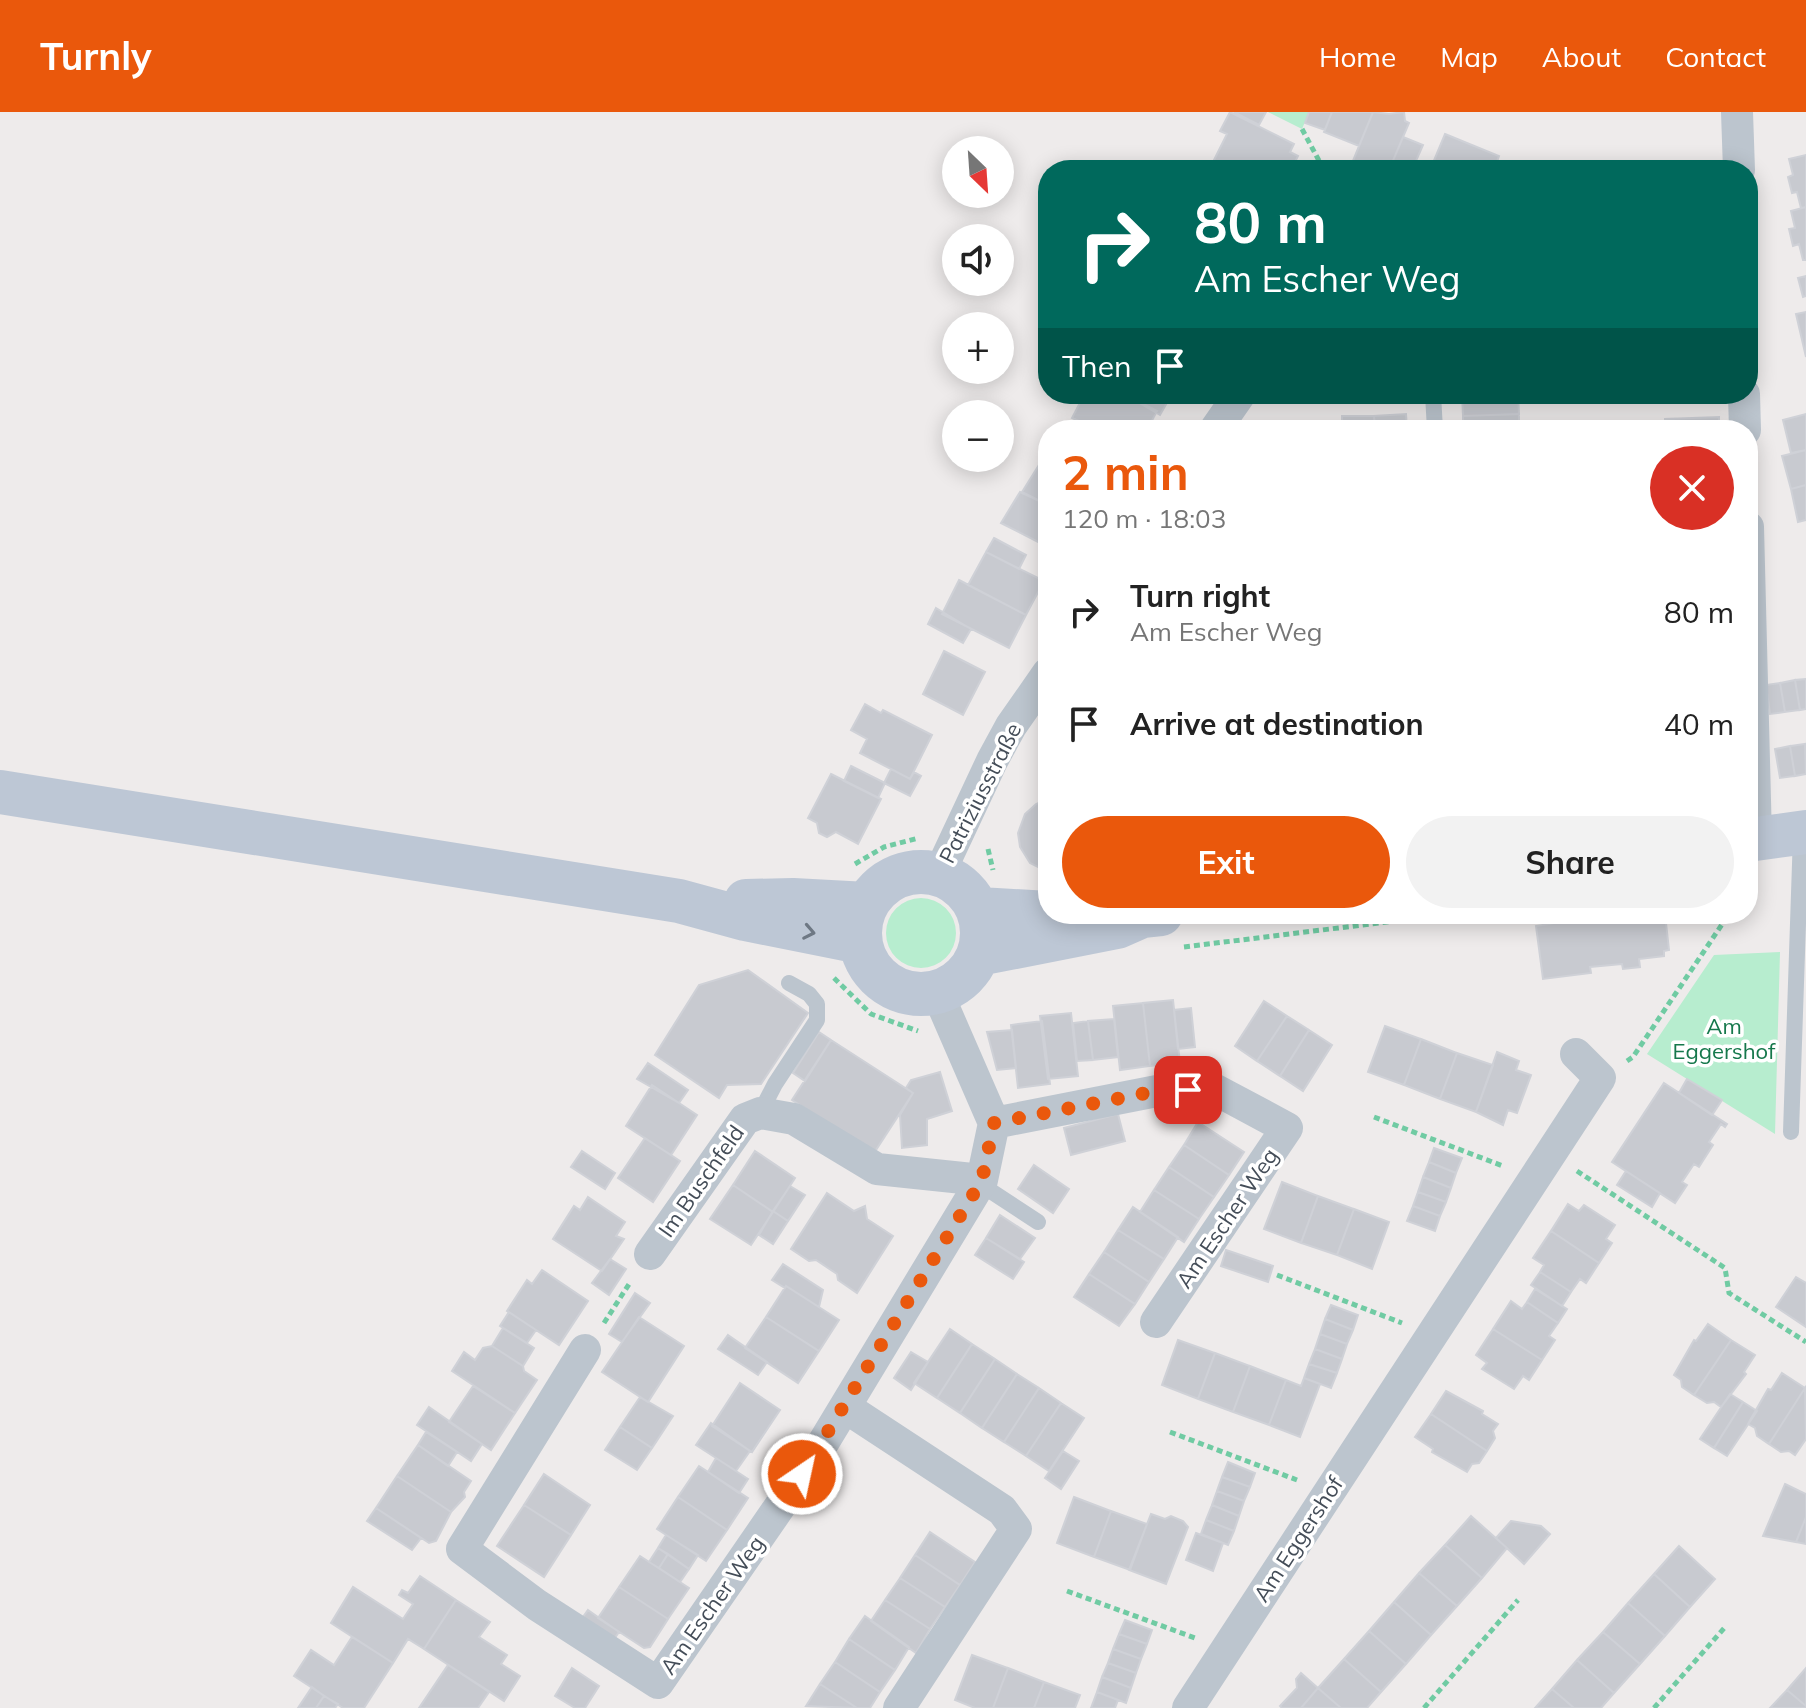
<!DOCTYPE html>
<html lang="en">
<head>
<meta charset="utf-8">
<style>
	body { margin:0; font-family:Mulish,sans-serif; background:#f2f2f2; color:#222; height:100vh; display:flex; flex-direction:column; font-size:30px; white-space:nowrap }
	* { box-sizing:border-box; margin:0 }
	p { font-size:26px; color:#767676 }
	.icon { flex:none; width:44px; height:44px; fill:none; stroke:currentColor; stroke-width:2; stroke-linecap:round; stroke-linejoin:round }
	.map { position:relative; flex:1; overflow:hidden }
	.drawer { position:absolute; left:1038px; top:308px; width:720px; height:504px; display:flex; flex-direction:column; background:#fff; border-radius:32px; box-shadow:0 4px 20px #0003 }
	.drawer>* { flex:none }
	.hud { position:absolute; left:1038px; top:48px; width:720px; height:244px; border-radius:32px; box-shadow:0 4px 20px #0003; background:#00695c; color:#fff; overflow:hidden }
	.needle { width:52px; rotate:155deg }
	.controls { position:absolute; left:942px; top:24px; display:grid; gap:16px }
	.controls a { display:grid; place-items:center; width:72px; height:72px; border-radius:50%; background:#fff; box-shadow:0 4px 20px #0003; font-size:40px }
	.pin { position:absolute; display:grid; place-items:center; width:68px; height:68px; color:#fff; margin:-34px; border-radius:16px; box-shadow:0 4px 12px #0006 }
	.me { position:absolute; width:88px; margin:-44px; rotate:34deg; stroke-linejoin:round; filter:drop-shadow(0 0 6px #0008) }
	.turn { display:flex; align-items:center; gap:28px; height:168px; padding:0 24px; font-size:36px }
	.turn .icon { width:104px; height:104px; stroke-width:2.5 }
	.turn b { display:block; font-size:56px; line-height:68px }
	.then { display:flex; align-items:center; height:76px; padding:0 24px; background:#0003; gap:16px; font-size:30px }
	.round { display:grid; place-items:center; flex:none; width:84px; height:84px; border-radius:42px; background:#f2f2f2 }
	.summary { display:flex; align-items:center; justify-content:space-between; height:136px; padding:0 24px }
	h1 { font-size:48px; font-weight:700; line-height:60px; color:#ea580c }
	.action { display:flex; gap:16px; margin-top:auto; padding:16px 24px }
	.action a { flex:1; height:92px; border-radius:48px; background:#ea580c; color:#fff; font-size:32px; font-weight:700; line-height:92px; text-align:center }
	.action a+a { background:#f2f2f2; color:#222 }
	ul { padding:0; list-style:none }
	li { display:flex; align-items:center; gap:24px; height:112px; padding:0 24px }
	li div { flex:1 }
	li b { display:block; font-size:30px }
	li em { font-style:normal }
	header { display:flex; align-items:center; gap:48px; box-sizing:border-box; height:112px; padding:0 40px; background:#ea580c; color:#fff }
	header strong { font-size:38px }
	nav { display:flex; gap:44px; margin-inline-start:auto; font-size:28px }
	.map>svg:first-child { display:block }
	.green { fill:#b7edcf }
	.building { fill:#c8cad0; stroke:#cfd1d7; stroke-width:2 }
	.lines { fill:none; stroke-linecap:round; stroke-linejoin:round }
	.path { stroke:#70cba3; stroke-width:5; stroke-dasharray:6 4; stroke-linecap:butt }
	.lane { stroke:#bcc5ce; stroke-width:16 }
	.street { stroke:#bcc5ce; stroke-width:32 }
	.secondary { stroke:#bdc7d5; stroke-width:44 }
	.oneway { stroke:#6e7884 }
	.route { stroke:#ea580c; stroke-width:14; stroke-dasharray:0 25.2 }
	.labels { text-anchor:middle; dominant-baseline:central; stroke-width:7; stroke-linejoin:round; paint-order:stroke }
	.street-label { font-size:22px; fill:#444d58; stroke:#fff }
	.park-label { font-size:22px; fill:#16784c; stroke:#fff }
</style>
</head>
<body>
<header>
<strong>Turnly</strong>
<nav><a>Home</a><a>Map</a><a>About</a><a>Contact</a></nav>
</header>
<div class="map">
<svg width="1806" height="1596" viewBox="0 0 1806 1596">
	<rect width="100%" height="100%" fill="#eeebeb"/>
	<!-- green -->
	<path class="green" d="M1268,0H1309L1302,17Z
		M886 821a35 35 0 1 1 70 0a35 35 0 1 1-70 0Z
		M1780,840L1775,1022L1647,942L1714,843Z"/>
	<!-- building -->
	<path class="building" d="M1230,0L1294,32L1290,40L1298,44L1292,56L1284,52L1281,58H1209L1227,22L1220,19Z
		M1234,0H1266L1259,13Z
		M1309,0H1332L1325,18L1305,11Z
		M1332,0H1373L1359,34L1324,20Z
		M1373,0L1389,2L1404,0L1405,9L1409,11L1389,58H1354L1350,56Z
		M1445,22L1499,44L1494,58H1430Z
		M1403,25L1423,33L1412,58H1389Z
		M1806,43V95L1801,96L1797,80L1792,81L1788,65L1793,63L1789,47Z
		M1806,95V148H1803L1799,132L1793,134L1789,117L1795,116L1791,99Z
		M1806,164V184L1803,185L1798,166Z
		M1806,200V245L1796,202Z
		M1100,282H1124L1157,299L1147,318H1075L1079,309L1072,306L1084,283L1097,289Z
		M1124,282H1172L1160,303Z
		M1462,282H1518L1519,302L1463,304Z
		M1632,282H1672L1673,290L1632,291Z
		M1406,302L1407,318H1375L1374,304Z
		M1519,302V318H1463V304Z
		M1806,302V338L1791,341L1783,308Z
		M1342,304H1374L1375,318H1342Z
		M1719,305V318H1665V307Z
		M1806,338V373L1791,377L1782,344Z
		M1042,348L1048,351V393L1022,380Z
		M1806,373V408L1798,410L1791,377Z
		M1020,380L1048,393V435L1001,411Z
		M994,426L1026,443L1019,457L986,440Z
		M986,440L1044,469L1026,503L968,473Z
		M959,468L1026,503L1009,536L942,502Z
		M936,496L971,517L963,531L928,512Z
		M944,539L985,560L963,603L923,582Z
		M1806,567V597L1800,598L1795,568Z
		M1795,568L1800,598L1785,600L1780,571Z
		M1780,571L1785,600L1770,602L1766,573Z
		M865,592L881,601L883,598L932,623L910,667L860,641L867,627L851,618Z
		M1805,632L1806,662L1795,664L1790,634Z
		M1790,634L1795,664L1780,666L1775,637Z
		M851,654L885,671L878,686L844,669Z
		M891,657L910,667L914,660L921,664L910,684L884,671Z
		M831,662L881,687L858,732L836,720L827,725L819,721L817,711L808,706Z
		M1048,687V760L1030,751L1020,735L1018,721L1025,702L1036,692Z
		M1582,802H1665L1669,838L1664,839V844L1639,847L1640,855L1623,857L1622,852L1590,855L1591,861L1543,867L1536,814L1567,809V804Z
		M748,858L808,901L761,972L727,973L719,986L655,943L699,873Z
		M1173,888L1180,951L1150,954L1143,891Z
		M1264,889L1287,904L1257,949L1235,934Z
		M1143,891L1150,954L1120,958L1113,894Z
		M1191,896L1195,935L1178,937L1174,898Z
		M1071,901L1078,964L1048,967L1040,904Z
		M1287,904L1309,918L1280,964L1257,949Z
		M1114,907L1118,945L1093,948L1088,909Z
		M1042,909L1050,972L1018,976L1011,913Z
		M1088,909L1093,948L1077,949L1073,911Z
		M1385,914L1421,927L1404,973L1368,960Z
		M1012,918L1016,956L997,958L987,920Z
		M1309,918L1332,933L1303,979L1280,964Z
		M819,920L831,928L805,969L793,961Z
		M1421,927L1457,941L1440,987L1404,973Z
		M831,928L913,981L874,1041L792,988Z
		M1497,940L1519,949L1516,958L1531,963L1517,1001L1508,998L1503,1013L1476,1000Z
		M1457,941L1493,953L1476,1000L1440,987Z
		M648,951L688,978L679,991L637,967Z
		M940,960L952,999L927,1007V1033L902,1036L900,1003L913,981L906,976L911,968Z
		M1687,967L1722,988L1712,1003L1679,981Z
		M1664,971L1727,1012L1725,1015L1721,1012L1709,1030L1713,1033L1699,1055L1694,1052L1682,1070L1687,1073L1675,1091L1612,1050Z
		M652,973L697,1003L671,1043L626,1014Z
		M1118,1002L1125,1029L1071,1043L1064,1016Z
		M1198,1010L1244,1040L1229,1063L1184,1033Z
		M645,1026L680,1049L653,1090L618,1066Z
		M1184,1033L1229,1063L1214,1085L1169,1055Z
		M1434,1036L1462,1046L1456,1061L1429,1050Z
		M582,1039L615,1061L605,1077L571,1055Z
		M755,1039L795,1066L773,1100L733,1073Z
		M1429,1050L1456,1061L1451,1076L1423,1065Z
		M1034,1053L1069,1077L1053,1101L1018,1077Z
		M1169,1055L1214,1085L1199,1107L1154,1078Z
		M1626,1059L1660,1081L1652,1095L1617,1073Z
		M1423,1065L1451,1076L1446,1090L1418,1080Z
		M1282,1070L1318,1084L1301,1131L1264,1117Z
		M733,1073L773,1100L751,1133L710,1107Z
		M790,1074L805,1083L788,1109L773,1099Z
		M1154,1078L1199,1107L1184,1130L1140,1100Z
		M1418,1080L1446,1090L1440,1104L1413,1094Z
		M827,1081L854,1099L865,1094L867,1107L893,1124L857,1181L838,1168L837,1162L816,1148L809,1149L791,1137Z
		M1318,1084L1354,1097L1337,1143L1301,1131Z
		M588,1085L625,1110L616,1124L624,1127L602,1159L553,1127L574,1094L580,1098Z
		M1568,1092L1579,1099L1584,1093L1615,1113L1606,1127L1612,1131L1599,1151L1551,1119Z
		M1413,1094L1440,1104L1435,1119L1407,1109Z
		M1133,1095L1178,1125L1164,1147L1118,1118Z
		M1354,1097L1389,1110L1372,1157L1337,1143Z
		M773,1099L788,1109L773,1132L759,1123Z
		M1000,1103L1035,1126L1020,1147L986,1126Z
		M1118,1118L1164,1147L1149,1170L1104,1140Z
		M1551,1119L1599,1151L1586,1171L1580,1167L1571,1180L1540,1160L1544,1153L1533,1146Z
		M986,1126L1024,1150L1013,1167L975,1143Z
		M1226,1138L1273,1154L1268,1170L1221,1154Z
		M1104,1140L1149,1170L1135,1192L1089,1162Z
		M610,1147L626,1157L609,1183L592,1171Z
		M783,1152L823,1178L819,1195L786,1174L785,1176L772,1168Z
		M542,1158L588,1189L559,1233L507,1199L527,1168L532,1172Z
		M1540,1160L1571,1180L1562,1194L1531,1173Z
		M1089,1162L1135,1192L1119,1214L1074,1185Z
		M1796,1165L1806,1171V1215L1776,1195Z
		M786,1174L839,1208L819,1239L766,1205Z
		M1535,1177L1567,1197L1558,1211L1527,1190Z
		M635,1181L650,1191L622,1230L609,1222Z
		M1511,1189L1522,1197L1527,1190L1558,1211L1549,1224L1555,1228L1542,1248L1493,1217Z
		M1331,1193L1358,1203L1353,1218L1325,1207Z
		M509,1200L536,1218L527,1231L500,1214Z
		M639,1205L684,1234L648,1290L602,1260Z
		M766,1205L819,1239L798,1271L745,1236Z
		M1325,1207L1353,1218L1347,1232L1320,1222Z
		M1708,1212L1731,1228L1694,1283L1682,1275L1681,1268L1674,1263L1694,1228L1696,1229Z
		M503,1216L534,1236L523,1254L492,1234Z
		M950,1217L972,1232L937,1286L914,1271Z
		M1493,1217L1542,1248L1529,1268L1523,1264L1514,1277L1482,1257L1487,1251L1476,1243Z
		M1320,1222L1347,1232L1342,1247L1315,1237Z
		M728,1223L767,1250L758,1263L718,1237Z
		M1178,1228L1215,1241L1198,1287L1162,1273Z
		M1731,1228L1755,1243L1744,1260L1746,1262L1721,1295L1714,1290L1707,1291L1694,1283Z
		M972,1232L995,1247L960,1301L937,1286Z
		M492,1234L523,1254L524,1259L537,1268L515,1301L452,1259L464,1240L475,1248L483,1236Z
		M1315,1237L1342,1247L1337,1261L1309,1252Z
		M911,1240L928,1250L911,1278L894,1266Z
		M1215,1241L1250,1254L1233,1300L1198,1287Z
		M995,1247L1017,1262L982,1316L960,1301Z
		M1309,1252L1337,1261L1331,1276L1304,1266Z
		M1250,1254L1286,1268L1269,1313L1233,1300Z
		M1782,1261L1805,1276L1769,1332L1757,1324L1755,1316L1748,1312L1768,1277L1771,1278Z
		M1017,1262L1039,1276L1004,1330L982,1316Z
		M1304,1266L1320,1272L1300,1325L1269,1313L1286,1268L1301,1274Z
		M740,1271L780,1298L752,1340L712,1314Z
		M473,1274L515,1301L491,1338L449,1310Z
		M1039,1276L1061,1291L1026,1344L1004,1330Z
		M1805,1276L1806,1327L1795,1343L1789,1339L1781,1340L1769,1332Z
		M1446,1279L1483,1299L1482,1302L1498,1312L1493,1319L1495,1326L1487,1339L1431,1302Z
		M1730,1282L1743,1290L1714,1336L1700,1327Z
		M640,1285L673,1304L652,1336L620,1315Z
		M1743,1290L1757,1299L1727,1344L1714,1336Z
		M1061,1291L1084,1306L1049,1359L1026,1344Z
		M429,1295L482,1332L471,1349L417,1313Z
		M1431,1302L1487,1339L1479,1351L1472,1352L1467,1360L1432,1340L1433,1337L1415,1325Z
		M711,1311L750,1339L736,1359L696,1333Z
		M620,1315L652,1336L637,1358L605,1338Z
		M426,1320L457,1340L448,1354L418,1333Z
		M418,1333L471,1369L464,1380L465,1385L451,1400L397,1364Z
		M1063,1339L1079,1349L1061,1377L1045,1366Z
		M716,1346L748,1367L739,1381L708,1360Z
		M1228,1350L1255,1361L1250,1375L1222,1365Z
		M699,1354L748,1386L727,1418L678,1385Z
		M544,1362L590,1393L571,1423L524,1393Z
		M397,1364L451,1400L436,1429L429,1431L376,1396Z
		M1222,1365L1250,1375L1244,1389L1217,1379Z
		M1785,1372L1806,1382V1405L1796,1430L1763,1424Z
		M1217,1379L1244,1389L1239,1404L1212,1393Z
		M678,1385L727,1418L706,1449L657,1417Z
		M1074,1385L1111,1399L1094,1445L1057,1431Z
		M524,1393L571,1423L544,1465L497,1434Z
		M1212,1393L1239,1404L1234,1419L1206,1408Z
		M376,1396L421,1426L412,1438L367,1409Z
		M1111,1399L1147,1412L1130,1458L1094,1445Z
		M1151,1402L1165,1407L1171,1404L1183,1409L1188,1415L1166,1472L1129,1458Z
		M1471,1404L1507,1436L1482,1466L1445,1433Z
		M1806,1405V1432L1796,1430Z
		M1206,1408L1234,1419L1228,1433L1201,1422Z
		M1511,1409L1541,1414L1550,1422L1524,1452L1496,1426Z
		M930,1420L975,1450L960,1473L915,1443Z
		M1196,1421L1223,1431L1213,1459L1186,1448Z
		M666,1423L698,1443L689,1457L658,1436Z
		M1445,1433L1482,1466L1457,1494L1419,1461Z
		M1679,1434L1715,1467L1690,1495L1654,1462Z
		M658,1436L668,1442L659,1456L649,1450Z
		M668,1442L689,1457L680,1470L659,1456Z
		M915,1443L960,1473L945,1495L900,1466Z
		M640,1444L689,1476L668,1507L619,1475Z
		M1419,1461L1457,1494L1431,1523L1394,1490Z
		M1654,1462L1690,1495L1665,1524L1628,1491Z
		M420,1464L456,1488L424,1537L408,1527L393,1551L331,1511L353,1475L403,1507L413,1492L399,1483L402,1478L408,1481Z
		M900,1466L945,1495L930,1517L885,1488Z
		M619,1475L668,1507L650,1535L644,1536L598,1506Z
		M456,1488L490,1510L479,1525L507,1543L501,1552L520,1564L504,1589L424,1537Z
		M885,1488L930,1517L916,1541L871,1509Z
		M1394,1490L1431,1523L1406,1552L1369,1519Z
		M1628,1491L1665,1524L1640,1552L1603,1520Z
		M588,1498L619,1520L610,1533L578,1512Z
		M865,1504L909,1535L895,1558L849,1527Z
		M1125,1508L1152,1518L1147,1532L1119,1522Z
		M1369,1519L1406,1552L1381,1580L1344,1547Z
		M1603,1520L1640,1552L1614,1581L1577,1548Z
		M1119,1522L1147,1532L1141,1547L1113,1537Z
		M352,1525L393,1551L364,1596H343L294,1564L311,1538L334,1553Z
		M849,1527L895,1558L880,1580L835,1550Z
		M1113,1537L1141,1547L1136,1561L1108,1551Z
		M972,1543L1008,1556L993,1596H975L955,1588Z
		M1344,1547L1381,1580L1367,1596H1341L1318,1576Z
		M1577,1548L1614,1581L1601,1596H1574L1552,1577Z
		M835,1550L880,1580L870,1596H857L820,1572Z
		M1108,1551L1136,1561L1131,1576L1102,1565Z
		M448,1553L489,1580L478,1596H419Z
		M572,1556L599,1574L585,1596H575L555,1584Z
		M1008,1556L1044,1570L1034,1596H993Z
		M1806,1556V1594L1787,1578Z
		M1301,1561L1318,1576L1301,1596H1282L1280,1594L1297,1576L1296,1567Z
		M1102,1565L1131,1576L1126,1591L1097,1580Z
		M1044,1570L1080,1583L1075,1596H1034Z
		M820,1572L857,1596L806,1594Z
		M312,1575L324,1584L316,1596H298Z
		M1318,1576L1341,1596H1301Z
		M1552,1577L1574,1596H1535Z
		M1787,1578L1806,1594V1596H1770Z
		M1097,1580L1118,1588L1115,1596H1091Z
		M324,1584L338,1592L335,1596H316Z"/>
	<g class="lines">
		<!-- path -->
		<path class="path" d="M1302,17L1324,58
			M988,737L993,758
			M855,752L884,735L919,726
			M1184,835L1411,807L1415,802
			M834,866L871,902L918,919
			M1627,949L1633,945L1729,802
			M1374,1005L1503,1054
			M1577,1059L1725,1156L1729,1181L1806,1230
			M1277,1163L1402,1211
			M604,1211L631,1169
			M1170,1320L1297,1368
			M1067,1479L1195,1526
			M1424,1596L1518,1488
			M1654,1596L1726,1514"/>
		<!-- lane -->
		<path class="lane" d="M1433,282L1435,318
			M760,1001L775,972L817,908V892L809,882L789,871
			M1791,1020L1801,722
			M980,1072L1038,1110"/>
		<!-- street -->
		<path class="street" d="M1737,0L1739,58
			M1744,282L1745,318
			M1215,318L1240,282
			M1748,415L1756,727
			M939,762L992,649L1011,614L1048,561
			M994,1011L1162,978L1214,977L1287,1016L1156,1210
			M650,1142L745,1007L760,1001L794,1007L877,1057L982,1068
			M585,1238L462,1437L537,1493L658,1571L820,1336L982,1068L994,1011L937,880
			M845,1295L1002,1398L1016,1417L899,1596
			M1188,1596L1600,966L1576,942"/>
		<!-- secondary -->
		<path class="secondary" d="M0,680L679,789L745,807L860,830
			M1748,728L1806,720
			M860 821a61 61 0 1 1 122 0a61 61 0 1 1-122 0Z
			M746,789L793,788L867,792
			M979,797L1048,801
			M979,842L1117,815L1142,804L1161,802"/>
	</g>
	<!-- one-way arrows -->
	<defs><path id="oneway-chevron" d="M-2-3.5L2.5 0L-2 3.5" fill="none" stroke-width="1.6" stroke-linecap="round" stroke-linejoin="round" transform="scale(2)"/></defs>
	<use class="oneway" href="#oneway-chevron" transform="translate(809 820) rotate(11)"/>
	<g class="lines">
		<!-- route -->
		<path class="route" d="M802,1362L982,1068L994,1011L1162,978H1188"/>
	</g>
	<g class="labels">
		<!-- street labels -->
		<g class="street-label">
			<text transform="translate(980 681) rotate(-63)">Patriziusstraße</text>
			<text transform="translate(701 1069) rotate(-55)">Im Buschfeld</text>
			<text transform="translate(1227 1106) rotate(-56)">Am Escher Weg</text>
			<text transform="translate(1298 1427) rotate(-57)">Am Eggershof</text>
			<text transform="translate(712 1493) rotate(-55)">Am Escher Weg</text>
		</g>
		<!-- park labels -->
		<g class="park-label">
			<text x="1724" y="914">Am<tspan x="1724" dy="25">Eggershof</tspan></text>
		</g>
	</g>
</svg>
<div class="controls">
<a><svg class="needle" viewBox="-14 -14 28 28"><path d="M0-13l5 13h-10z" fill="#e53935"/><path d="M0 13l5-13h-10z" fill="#767676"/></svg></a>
<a><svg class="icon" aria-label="sound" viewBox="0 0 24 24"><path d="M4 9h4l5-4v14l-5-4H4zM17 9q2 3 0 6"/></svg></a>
<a>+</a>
<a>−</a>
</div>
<div class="pin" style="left:1188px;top:978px;background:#d93025"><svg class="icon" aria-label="arrive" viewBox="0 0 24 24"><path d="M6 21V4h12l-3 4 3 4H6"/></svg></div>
<svg class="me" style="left:802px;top:1362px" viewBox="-20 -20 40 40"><circle r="17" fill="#ea580c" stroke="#fff" stroke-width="3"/><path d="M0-11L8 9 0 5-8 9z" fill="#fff"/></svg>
<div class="hud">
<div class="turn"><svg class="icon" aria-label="right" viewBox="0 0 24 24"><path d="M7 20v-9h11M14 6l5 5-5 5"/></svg><div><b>80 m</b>Am Escher Weg</div></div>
<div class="then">Then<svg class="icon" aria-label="arrive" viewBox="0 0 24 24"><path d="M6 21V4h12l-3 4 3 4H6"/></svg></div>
</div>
<section class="drawer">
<div class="summary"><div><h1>2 min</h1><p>120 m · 18:03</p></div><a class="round" style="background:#d93025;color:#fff"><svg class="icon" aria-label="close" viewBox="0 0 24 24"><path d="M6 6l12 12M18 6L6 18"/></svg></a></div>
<ul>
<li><svg class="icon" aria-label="right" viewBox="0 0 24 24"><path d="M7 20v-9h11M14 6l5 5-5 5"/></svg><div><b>Turn right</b><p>Am Escher Weg</p></div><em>80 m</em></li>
<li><svg class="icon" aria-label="arrive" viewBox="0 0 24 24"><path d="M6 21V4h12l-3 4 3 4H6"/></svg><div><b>Arrive at destination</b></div><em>40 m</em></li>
</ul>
<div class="action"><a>Exit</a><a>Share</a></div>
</section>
</div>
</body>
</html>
